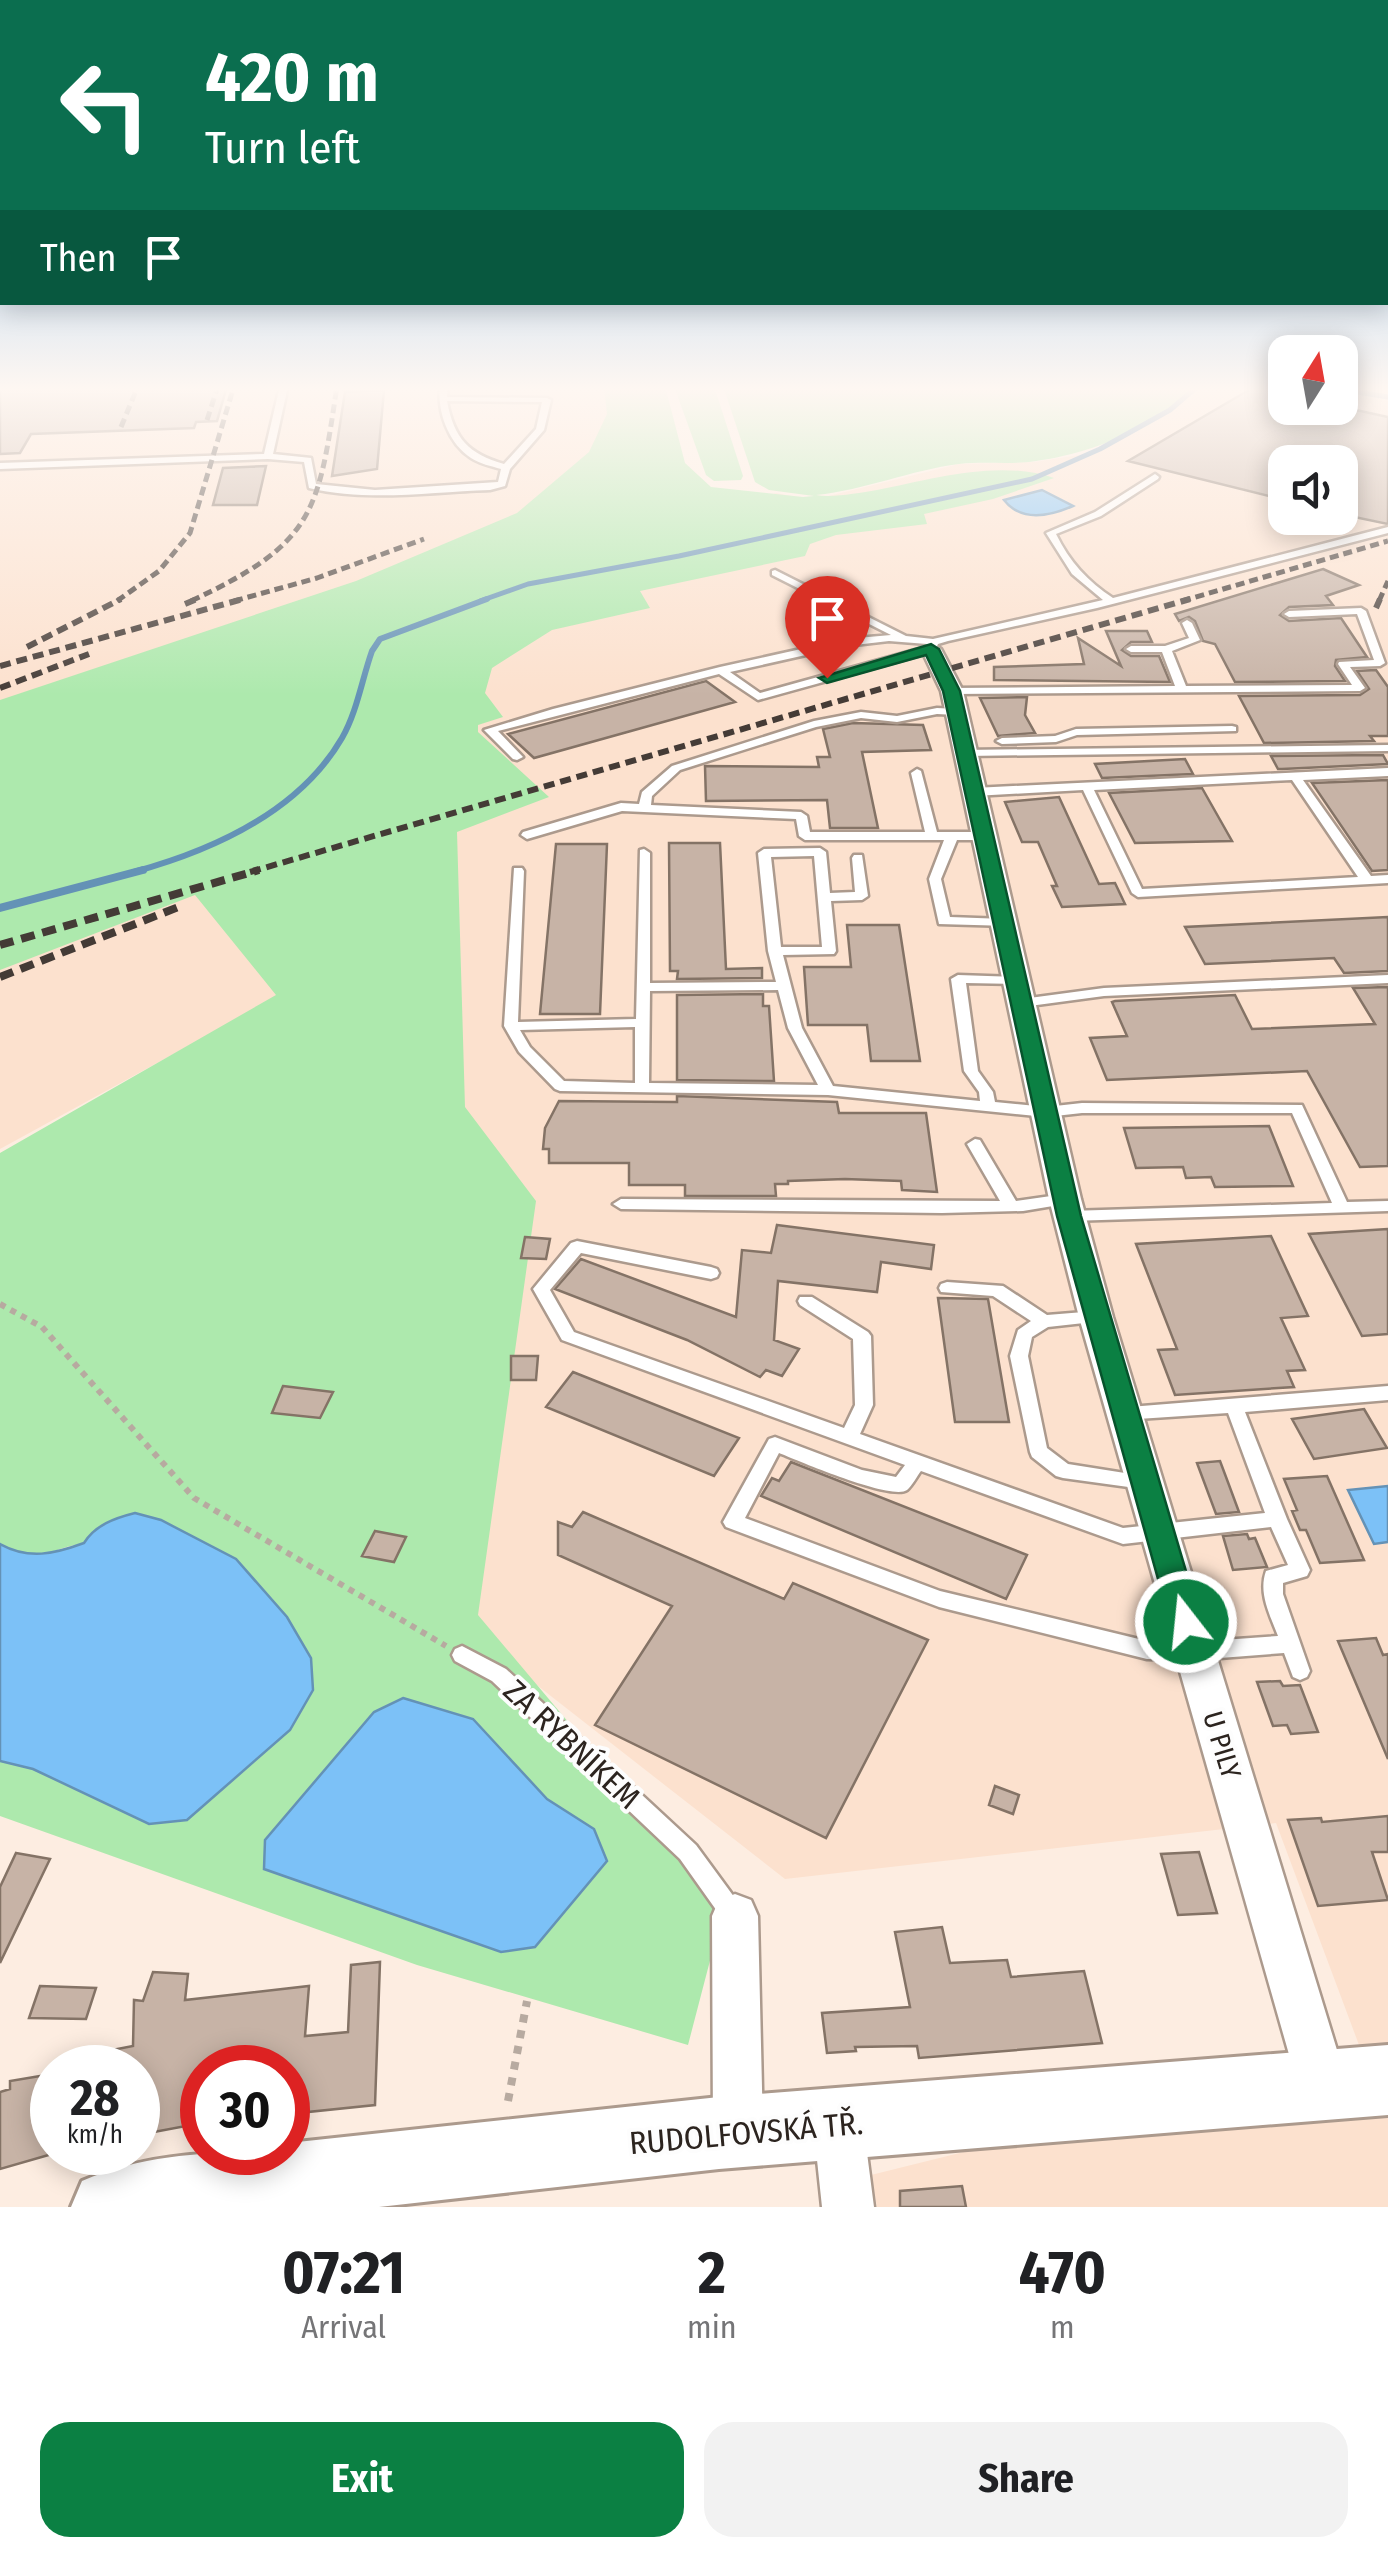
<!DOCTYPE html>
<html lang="en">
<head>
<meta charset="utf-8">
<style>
	body { margin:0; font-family:"Fira Sans Condensed",sans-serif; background:#f2f2f2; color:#202124; height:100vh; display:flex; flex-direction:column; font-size:38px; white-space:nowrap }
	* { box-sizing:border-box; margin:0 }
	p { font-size:32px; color:#757577 }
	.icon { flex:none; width:55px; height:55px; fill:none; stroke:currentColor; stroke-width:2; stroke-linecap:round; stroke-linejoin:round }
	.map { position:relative; height:2207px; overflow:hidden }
	.side { display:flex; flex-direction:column; background:#fff; flex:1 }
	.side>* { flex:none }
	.banner { position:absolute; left:0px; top:0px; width:1390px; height:305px; box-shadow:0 5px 25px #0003; background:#0b6e4f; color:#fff; overflow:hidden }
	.needle { width:65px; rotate:11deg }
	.tools { position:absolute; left:1268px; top:335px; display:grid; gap:20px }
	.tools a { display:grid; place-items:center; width:90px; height:90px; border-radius:20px; background:#fff; box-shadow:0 5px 25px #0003; font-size:50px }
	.speed { position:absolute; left:30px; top:2045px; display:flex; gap:20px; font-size:50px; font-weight:700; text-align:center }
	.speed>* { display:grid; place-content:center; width:130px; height:130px; border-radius:50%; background:#fff; box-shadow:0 5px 25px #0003; line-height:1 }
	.speed small { font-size:25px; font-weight:400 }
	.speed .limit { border:15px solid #d22; background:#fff; color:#111 }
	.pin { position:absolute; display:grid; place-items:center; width:85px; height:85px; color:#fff; margin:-102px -42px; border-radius:50% 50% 50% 0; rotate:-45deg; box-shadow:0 0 10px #0007 }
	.pin .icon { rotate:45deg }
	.me { position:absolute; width:110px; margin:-55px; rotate:344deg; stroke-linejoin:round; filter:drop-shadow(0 0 8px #0008) }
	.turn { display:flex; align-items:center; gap:35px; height:210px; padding:0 40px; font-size:45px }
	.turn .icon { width:130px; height:130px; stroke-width:2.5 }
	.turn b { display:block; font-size:70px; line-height:85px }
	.then { display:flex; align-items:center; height:95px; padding:0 40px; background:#0003; gap:20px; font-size:38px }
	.eta { display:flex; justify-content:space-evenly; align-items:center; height:170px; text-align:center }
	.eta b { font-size:60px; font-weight:700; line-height:70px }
	.cta { display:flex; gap:20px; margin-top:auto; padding:20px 40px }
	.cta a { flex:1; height:115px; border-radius:30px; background:#0b8043; color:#fff; font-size:40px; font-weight:700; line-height:115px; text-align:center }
	.cta a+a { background:#f2f2f2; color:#202124 }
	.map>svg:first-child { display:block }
	.built { fill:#fce1ce; fill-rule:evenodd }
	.green { fill:#ade9ad; fill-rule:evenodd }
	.water { fill:#7cc1f7; stroke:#6492b6; stroke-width:2.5 }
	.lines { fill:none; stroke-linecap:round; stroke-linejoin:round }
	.stream-far2 { stroke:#6492b6; stroke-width:5 }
	.stream-far1 { stroke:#6492b6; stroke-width:6 }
	.stream { stroke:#6492b6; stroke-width:8 }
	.building { fill:#c7b3a6; stroke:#847366; stroke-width:2.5 }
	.lane-casing { stroke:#ac9a8d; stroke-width:5 }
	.street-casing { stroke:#ac9a8d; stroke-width:5 }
	.secondary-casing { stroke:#ac9a8d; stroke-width:6 }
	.path-far1 { stroke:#b7aaa0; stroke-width:6; stroke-dasharray:6 6; stroke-linecap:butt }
	.path { stroke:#b7aaa0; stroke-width:8; stroke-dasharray:8 8; stroke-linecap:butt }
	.lane { fill:#fff; fill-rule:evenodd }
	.street { fill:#fff; fill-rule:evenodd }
	.secondary { fill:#fff; fill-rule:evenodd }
	.rail-far2 { stroke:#443b36; stroke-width:5; stroke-dasharray:9 5; stroke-linecap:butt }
	.rail-far1 { stroke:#443b36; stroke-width:6; stroke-dasharray:11 6; stroke-linecap:butt }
	.rail { stroke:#443b36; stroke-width:8; stroke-dasharray:14 8; stroke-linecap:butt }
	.route { fill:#0b8043; stroke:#07532c; stroke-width:2.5 }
	.labels { text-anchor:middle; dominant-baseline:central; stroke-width:8; stroke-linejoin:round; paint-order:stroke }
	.street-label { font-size:28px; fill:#2c241f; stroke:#fdfdfd }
	.near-street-label { font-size:32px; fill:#2c241f; stroke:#fdfdfd }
</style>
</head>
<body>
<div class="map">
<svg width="1388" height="2207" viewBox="0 0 1388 2207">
	<rect width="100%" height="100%" fill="#fdede1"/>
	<!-- built -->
	<path class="built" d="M0,386H645L653,418L485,571L776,493L812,500L959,464L1034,462L1099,452L1209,386L1285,387V408H1340V395L1388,401V2207H877L871,2175L1362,2053L1276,1823L785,1879L442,1611L252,1011L0,1149ZM1285,462H1340V518H1285Z"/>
	<!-- green -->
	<path class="green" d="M604,386H665L685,463L711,487L803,497L814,496L769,490L755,482L723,386H1193C1162,427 1085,455 1036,461C1011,465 985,461 959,464C911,470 865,490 816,495C833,498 858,493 877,490C932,479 999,459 1054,478L993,499L924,514L927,524L836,535L810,544L805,556L640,591L650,608L552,630L492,668L485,693L503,717L478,725V732L549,797L457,832L465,1107L536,1201L478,1615L724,1907L688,2045L417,1965L0,1816V1761L33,1769L149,1824L187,1820L311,1657L287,1617L236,1559C188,1554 138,1545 89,1544C54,1543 42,1569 0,1544V1153L276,995L195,895L0,970V700L356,581L517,513L589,452L607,414ZM283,1387L331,1392L332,1393L320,1418L273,1413ZM374,1712L473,1719L547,1799L594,1830Z
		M674,386H714L743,476L741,480L714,481L706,475Z"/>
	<!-- water -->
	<path class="water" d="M1042,490L1073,506C1050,516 1021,522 1004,500Z
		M1388,1486V1542L1374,1544L1348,1490Z
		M135,1513L161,1520L236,1559L287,1617L311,1658L313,1690L290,1730L187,1820L149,1824L33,1769L0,1761V1544C29,1560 54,1554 84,1543C95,1525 115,1518 135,1513Z
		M403,1698L473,1719L547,1799L594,1829L607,1861L535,1947L501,1952L264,1869L265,1840L374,1712Z"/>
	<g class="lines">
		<!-- stream-far2 -->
		<path class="stream-far2" d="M1340,389L1388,397
			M480,601L528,584L679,556L1032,479L1100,449L1170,410L1198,386"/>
		<!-- stream-far1 -->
		<path class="stream-far1" d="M134,872C214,850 299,812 342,738C357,712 362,679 372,651L380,639L487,599"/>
		<!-- stream -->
		<path class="stream" d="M0,908L143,870"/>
	</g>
	<!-- building -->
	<path class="building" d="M0,386H227L217,421L196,422L194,428L31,434L20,453L0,454Z
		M1254,387L1285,394V408H1347L1388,417V524L1340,514V462H1285V500L1128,461Z
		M384,390L377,469L332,476L345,392Z
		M266,466L257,505H213L223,468Z
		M1323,569L1359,585L1326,596L1333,605L1289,607L1280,615L1289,621L1341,618L1367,657L1336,660L1335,666L1345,681L1235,682L1215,644L1203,641L1195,621L1189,617L1179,621L1175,614Z
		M1106,631H1147L1152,642H1131L1122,650L1131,656H1159L1170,682L994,680V667L1084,664L1078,638L1121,666Z
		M1376,670L1388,687V736H1370L1374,741L1264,743L1239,696L1360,695L1369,689L1357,671Z
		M706,681L735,702L534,758L508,734Z
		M1027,697L1025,715L1035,733L998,736L980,698Z
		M853,723L923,725L931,750L862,752L878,828H830L827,800L706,801L705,766L819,767L817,757H830L823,729Z
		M1383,755L1388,764L1282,769H1278L1271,756Z
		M1185,759L1193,774L1102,778L1095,764Z
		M1388,780V870L1372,871L1312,783Z
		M1202,788L1232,841L1135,843L1109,793Z
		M1059,797L1099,884L1115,883L1125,904L1062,907L1052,886H1057L1038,842H1022L1005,802Z
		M669,843H720L726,969L762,968V978L677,979L678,971H670Z
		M556,844H607L600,1014H540Z
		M1388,917V971L1344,973L1334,958L1205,964L1185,927Z
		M847,925H899L920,1061H871L867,1025H808L804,967H851Z
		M1388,987V1166L1360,1167L1307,1071L1107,1080L1090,1038L1127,1036L1112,1002L1115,1001L1235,995L1252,1029L1375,1024L1353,988Z
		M763,994V1006H769L774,1081L677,1080V995Z
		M677,1096L837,1102L839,1113H926L937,1192L902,1190L901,1181L845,1179L788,1181V1184H775L776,1196H685V1185H629V1163H549V1149H543L545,1128L559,1101L677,1102Z
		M1269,1126L1293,1186L1215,1187L1211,1177L1186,1178L1183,1167L1136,1168L1124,1128Z
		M777,1225L934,1245L931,1269L881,1262L877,1292L778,1281L774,1340L799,1349L782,1376L766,1370L760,1377L687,1340L555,1289L581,1259L736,1317L742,1250L771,1253Z
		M1388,1229V1334L1362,1336L1309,1234Z
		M1271,1236L1308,1316L1281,1318L1305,1370L1287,1371L1294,1387L1175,1395L1158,1350L1177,1349L1136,1244Z
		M525,1237L550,1239L546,1259L521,1258Z
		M938,1298L988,1299L1009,1422H955Z
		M511,1356H538L536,1380H511Z
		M573,1372L739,1438L714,1476L546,1407Z
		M283,1386L333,1392L320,1418L272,1413Z
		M1364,1409L1387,1448L1314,1459L1292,1419Z
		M1220,1461L1229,1485L1239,1512L1216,1514L1197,1463Z
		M791,1462L1027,1555L1006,1599L761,1496L772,1478L779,1481Z
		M1327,1476L1364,1560L1320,1563L1306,1530H1300L1292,1511L1297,1510L1284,1479Z
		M583,1512L784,1599L793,1583L928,1640L826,1838L595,1725L672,1606L558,1555V1522L572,1527Z
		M375,1531L406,1537L394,1562L362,1556Z
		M1247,1534L1249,1539L1255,1538L1267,1567L1233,1570L1223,1536Z
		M1376,1638L1383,1655L1388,1654V1759L1338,1641Z
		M1280,1681L1283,1686L1300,1685L1318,1732L1291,1734L1287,1725L1273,1726L1257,1682Z
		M995,1786L1019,1795L1013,1814L989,1805Z
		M1388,1816V1852H1372L1388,1900L1318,1906L1288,1820L1321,1818L1322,1822Z
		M1199,1852L1217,1913L1178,1915L1161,1854Z
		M16,1853L50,1859L0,1963V1887Z
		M942,1927L950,1963L1007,1960L1011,1977L1084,1971L1102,2043L919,2058L917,2046L855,2047L856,2051L827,2053L822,2013L910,2007L895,1932Z
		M380,1962L375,2105L288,2114V2068H202V2123L138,2135V2068H77L76,2057L133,2046L134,2000L143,2001L153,1972L188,1974L185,2000L309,1986L305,2036L348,2032L351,1965Z
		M40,1986L96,1988L86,2019L29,2018Z
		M52,2074V2154L0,2169V2092L10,2089V2081Z
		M962,2186L966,2207H900V2191Z"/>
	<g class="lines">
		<!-- lane casing -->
		<g class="lane-casing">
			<path id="lane" d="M280,386H288L273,454L311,458L316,484L375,490L498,482L501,469C491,466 480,464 471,458C448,443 437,411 440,386H448L447,397L547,398L551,400L544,430L510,469L505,486L490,490C430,492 368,502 309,488L304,462L268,459L0,469V463L264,454ZM447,401L542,402L536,429L504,464C469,454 454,439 447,401Z
				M1155,474L1159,477L1158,479L1101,516L1056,534C1069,561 1088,582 1113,598L1388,527V533L1097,608L948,641L938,644L935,651L758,700L719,674L498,731L523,757L517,760L513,759L484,730L553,709L720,667L846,639L891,635L772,575V571L775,570L906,636L933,639L1103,600L1072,574L1046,533L1095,512ZM889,641L927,644L926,647L760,693L730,672L846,646Z
				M1361,608L1366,611L1385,663L1380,666L1350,667L1365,688L1360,691L952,694L947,691L952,688L1175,686L1162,652H1131L1126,649L1131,646H1165L1189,638L1182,623L1187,620L1192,623L1200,640L1172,651L1186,686L1352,685L1338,664L1339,662L1374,660L1357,614L1289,617L1284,614L1289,611Z
				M937,708L956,709L962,712L956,715L937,714L897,722L861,718L816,727L680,770L652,796L651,805L801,812L807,816L810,832H925L911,773L917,769L921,771L937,832H984L990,836L984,840H957L941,879L950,917L1004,919L1009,920L1011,923L1009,926L939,924L929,879L944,840H805L799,836L796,819L622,811L527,839L521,835L523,832L621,803L639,804L642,792L672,766L814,721L861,712L897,716Z
				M1232,726L1236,727V731L1077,735L1056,742L1002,744L996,741L1002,738L1055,736L1076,729Z
				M1388,745V751L965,756L959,753L965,750Z
				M1388,768V776L1303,780L1371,876L1388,875V883L1138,897L1132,893L1083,790L974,796L968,792L974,788ZM1292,780L1358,877L1142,889L1094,790Z
				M820,848L826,852L830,893L855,892L852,858L854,855H862L868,896L862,900L831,901L836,951L834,954L783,955L802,1028L833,1086L980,1101L979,1092L964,1071L951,979L958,975L1017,977L1024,981L1022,984L966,983L978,1071L993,1092L995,1102L1046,1107L1082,1103L1302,1105L1347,1202L1388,1201V1211L1069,1221L1061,1216L1069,1211L1332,1203L1292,1113H1082L1046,1117L828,1095L560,1091L555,1089L519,1052L504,1026L514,868H522L524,871L518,1022L636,1019L640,850L644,849L650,853V983L776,982L768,951L758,853L764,849ZM814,856L822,947H781L771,857ZM778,990L788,1028L818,1085L649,1083L650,991ZM635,1027V1083L564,1081L530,1047L520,1030Z
				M1388,975V983L1104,996L1022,1007L1015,1003L1022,999L1104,988Z
				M975,1139L980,1140L1016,1201L1065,1194L1071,1195L1073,1199L1071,1203L1023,1211L942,1213L621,1209L613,1204L621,1199L1000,1201L967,1144Z
				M577,1241L711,1267L717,1269L719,1273L717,1277L711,1279L581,1253L550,1290L574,1332L844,1428L855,1405L853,1339L800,1305L798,1301L800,1297H812L868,1332L871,1336L873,1405L860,1434L1123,1528L1265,1513L1228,1413L1123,1420L1117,1418L1114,1413L1117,1408L1388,1386V1400L1245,1412L1287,1519L1310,1570L1307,1576L1283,1583V1594L1310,1671L1307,1677L1300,1680L1293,1677L1284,1653L1194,1660L1147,1659L939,1607L726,1527L723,1522L769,1439L775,1437L862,1470L896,1477L905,1465L562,1340L533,1289L571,1243ZM779,1453C799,1461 892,1501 907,1490C912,1486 917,1476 921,1471L1123,1544L1271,1527L1288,1565L1266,1571C1258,1593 1270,1615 1278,1636L1194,1642L1147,1641L940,1591L745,1518Z
				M947,1282L1003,1286L1047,1315L1096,1311L1102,1313L1105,1317L1102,1321L1048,1327L1032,1337L1028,1356L1047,1448L1068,1464L1150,1477L1152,1482L1150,1487L1143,1489L1063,1478L1056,1476L1032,1457L1030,1452L1010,1356L1018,1330L1031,1321L993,1296L941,1292L939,1288L941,1284Z
				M462,1646L506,1669L696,1845L740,1905L744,1913L740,1921L732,1924L724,1921L680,1859L492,1681L455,1661L452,1655L455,1649Z"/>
		</g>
		<!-- street casing -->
		<g class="street-casing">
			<path id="street" d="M931,643L941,649L963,691L1081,1199L1113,1317L1348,2086L1341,2104L1323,2111L1305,2104L1298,2086L1079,1317L1049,1199L941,691L921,649Z
				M735,1894L751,1900L758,1916L763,2131L756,2149L738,2156L720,2149L713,2131L712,1916L719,1900Z
				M838,2097L856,2104L863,2122L874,2207H822L813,2122L820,2104Z"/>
		</g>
		<!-- secondary casing -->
		<g class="secondary-casing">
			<path id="secondary" d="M1388,2045V2115L719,2169L379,2207H71L82,2181C151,2152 215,2152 288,2152V2143L719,2097Z"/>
		</g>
		<!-- path-far1 -->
		<path class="path-far1" d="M0,1304L42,1327L194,1498L446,1646"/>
		<!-- path -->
		<path class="path" d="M508,2101L527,2001"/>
		<!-- lane -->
		<use href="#lane" class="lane"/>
		<!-- street -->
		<use href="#street" class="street"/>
		<!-- secondary -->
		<use href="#secondary" class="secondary"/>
		<!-- rail-far2 -->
		<path class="rail-far2" d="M207,420L218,386
			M121,427L138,386
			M117,601L159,571L190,533L234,386
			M191,601C315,543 318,513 337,386
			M234,601L317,578L424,539
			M1182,601L1388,541
			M1379,601L1388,581"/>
		<!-- rail-far1 -->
		<path class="rail-far1" d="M185,604L197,599
			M1376,608L1380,599
			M27,647L121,599
			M0,666L243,599
			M0,688L89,654
			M250,872L1190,599"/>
		<!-- rail -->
		<path class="rail" d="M0,945L259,870
			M0,977L181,906"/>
	</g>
	<!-- sky -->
	<linearGradient id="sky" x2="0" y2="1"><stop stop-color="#7db9ee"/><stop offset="0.56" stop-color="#fef7f2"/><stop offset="1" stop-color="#fef7f2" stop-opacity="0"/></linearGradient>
	<rect width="1388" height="695" fill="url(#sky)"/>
	<!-- route -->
	<path class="route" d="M931,644L939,649L960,691L1081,1216L1201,1622L1197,1631L1186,1634L1175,1631L1170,1622L1057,1216L943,691L926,655L827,683L819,678Z"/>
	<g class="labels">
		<!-- street labels -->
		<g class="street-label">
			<text transform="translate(1222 1745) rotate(73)">U PILY</text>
		</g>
		<!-- near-street labels -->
		<g class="near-street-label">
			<text transform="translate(572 1744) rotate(43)">ZA RYBNÍKEM</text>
			<text transform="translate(746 2133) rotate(-5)">RUDOLFOVSKÁ TŘ.</text>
		</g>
	</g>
</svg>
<div class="tools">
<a><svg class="needle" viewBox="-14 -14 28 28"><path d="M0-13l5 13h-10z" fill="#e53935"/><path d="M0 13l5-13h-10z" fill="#757577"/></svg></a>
<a><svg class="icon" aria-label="sound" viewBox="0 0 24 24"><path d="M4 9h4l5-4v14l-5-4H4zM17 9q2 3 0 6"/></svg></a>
</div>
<div class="speed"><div>28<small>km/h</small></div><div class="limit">30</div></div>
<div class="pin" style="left:827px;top:678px;background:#d93025"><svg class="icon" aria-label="arrive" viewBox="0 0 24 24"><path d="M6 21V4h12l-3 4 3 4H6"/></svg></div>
<svg class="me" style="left:1186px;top:1622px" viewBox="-20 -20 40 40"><circle r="17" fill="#0b8043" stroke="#fff" stroke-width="3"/><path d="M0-11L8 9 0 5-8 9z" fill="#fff"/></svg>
<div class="banner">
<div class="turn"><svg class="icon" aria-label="left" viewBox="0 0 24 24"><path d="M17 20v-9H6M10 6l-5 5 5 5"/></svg><div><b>420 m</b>Turn left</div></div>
<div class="then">Then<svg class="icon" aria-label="arrive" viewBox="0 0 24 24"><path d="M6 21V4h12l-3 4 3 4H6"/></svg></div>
</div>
</div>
<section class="side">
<div class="eta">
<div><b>07:21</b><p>Arrival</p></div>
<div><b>2</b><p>min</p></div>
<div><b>470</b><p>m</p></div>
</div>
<div class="cta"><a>Exit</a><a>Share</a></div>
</section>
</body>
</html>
